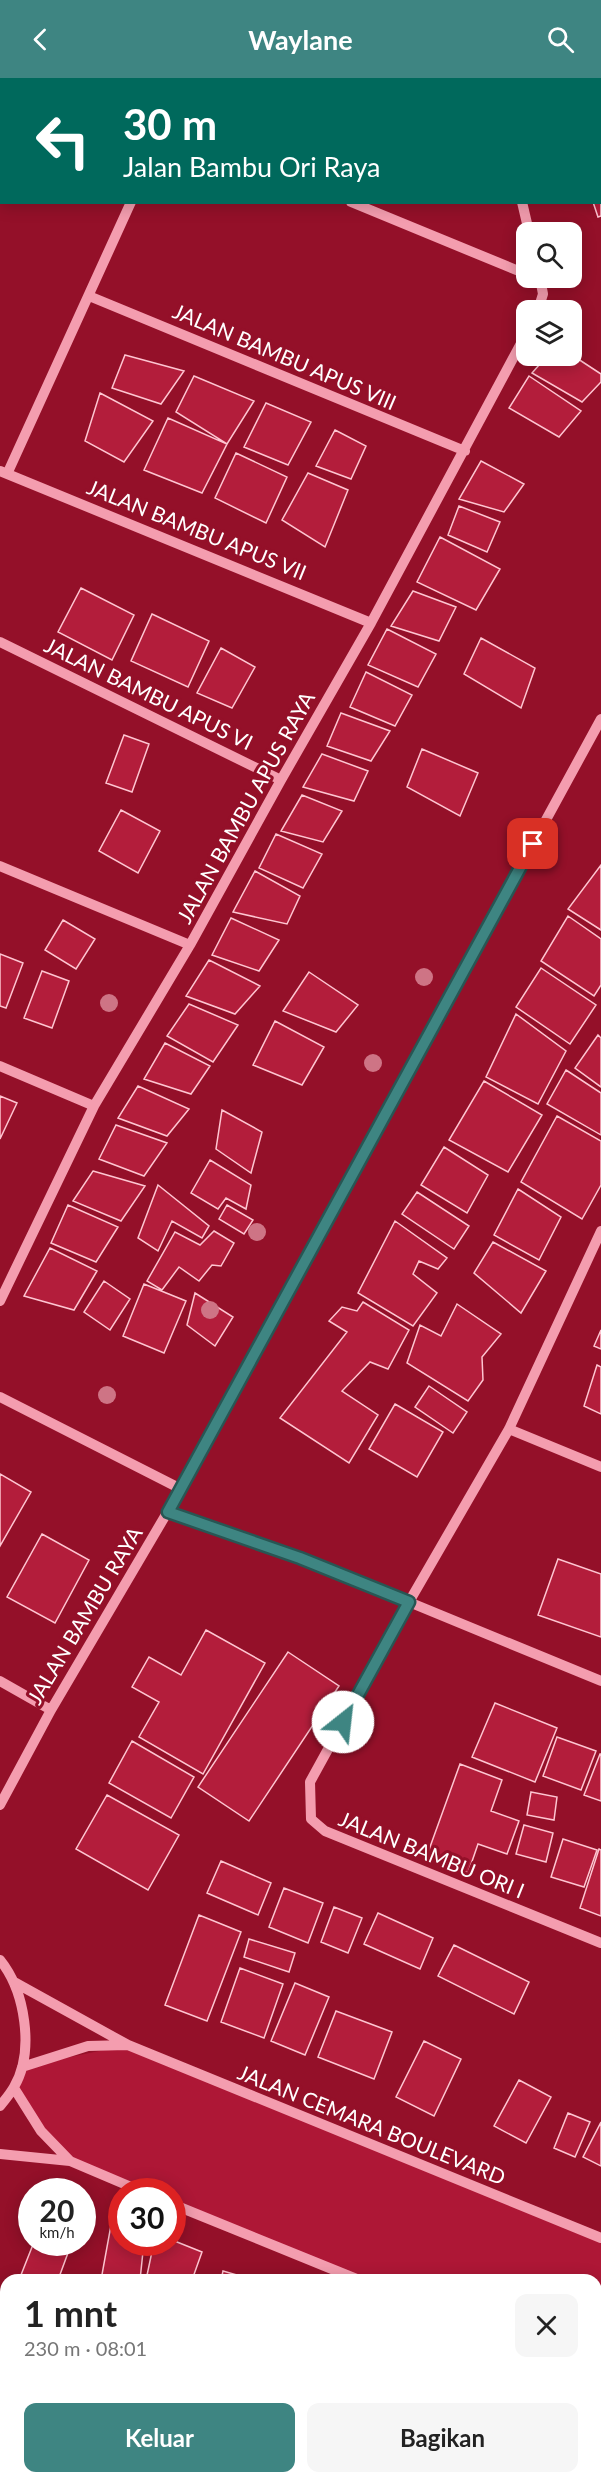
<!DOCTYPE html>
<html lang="id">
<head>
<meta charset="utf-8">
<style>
	body { margin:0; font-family:Lato,sans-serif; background:#f6f6f6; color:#222; height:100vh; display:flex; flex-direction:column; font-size:22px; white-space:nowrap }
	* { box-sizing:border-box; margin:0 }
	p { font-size:20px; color:#767676 }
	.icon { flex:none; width:33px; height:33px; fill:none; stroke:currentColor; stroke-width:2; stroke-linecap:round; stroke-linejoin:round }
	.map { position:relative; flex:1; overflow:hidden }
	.sheet { position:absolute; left:0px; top:2196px; width:602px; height:210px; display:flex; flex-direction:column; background:#fff; border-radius:18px 18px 0 0; box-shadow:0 3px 15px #0003 }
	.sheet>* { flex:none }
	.top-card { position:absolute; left:0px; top:0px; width:602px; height:126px; box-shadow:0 3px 15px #0003; background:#00695c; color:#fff; overflow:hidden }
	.buttons { position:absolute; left:516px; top:144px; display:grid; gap:12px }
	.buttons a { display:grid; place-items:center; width:66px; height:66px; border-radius:12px; background:#fff; box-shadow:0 3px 15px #0003; font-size:30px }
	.speed { position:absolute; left:18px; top:2100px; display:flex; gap:12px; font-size:30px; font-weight:700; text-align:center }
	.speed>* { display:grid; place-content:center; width:78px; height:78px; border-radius:50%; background:#fff; box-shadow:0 3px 15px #0003; line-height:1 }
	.speed small { font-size:15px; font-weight:400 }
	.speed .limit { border:9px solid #d22; background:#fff; color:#111 }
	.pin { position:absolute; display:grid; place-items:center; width:51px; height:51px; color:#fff; margin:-26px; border-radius:12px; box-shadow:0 3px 9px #0006 }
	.me { position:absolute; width:66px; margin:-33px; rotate:29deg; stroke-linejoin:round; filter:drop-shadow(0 0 4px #0008) }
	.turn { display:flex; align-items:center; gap:21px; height:126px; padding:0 24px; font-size:27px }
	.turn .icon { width:78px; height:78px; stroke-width:2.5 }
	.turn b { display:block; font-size:42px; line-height:51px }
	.round { display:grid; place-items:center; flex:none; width:63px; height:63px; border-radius:12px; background:#f6f6f6 }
	.head { display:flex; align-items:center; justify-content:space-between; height:102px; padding:0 24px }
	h1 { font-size:36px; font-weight:700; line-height:45px }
	.primary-button { display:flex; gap:12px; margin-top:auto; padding:12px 24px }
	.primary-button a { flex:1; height:69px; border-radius:12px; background:#3e8582; color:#fff; font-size:24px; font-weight:700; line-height:69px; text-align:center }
	.primary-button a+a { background:#f6f6f6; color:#222 }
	header { display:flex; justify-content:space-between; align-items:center; height:78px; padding:0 24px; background:#3e8582; color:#fff; font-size:27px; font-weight:700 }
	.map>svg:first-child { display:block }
	.green { fill:#ae1736 }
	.building { fill:#b31d3b; stroke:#fec5d1; stroke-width:1.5 }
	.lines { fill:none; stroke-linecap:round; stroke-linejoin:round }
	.minor { stroke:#f49daf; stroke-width:10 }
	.tree { fill:#ce7485 }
	.route-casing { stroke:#285654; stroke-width:15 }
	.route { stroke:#3e8582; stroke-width:10 }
	.labels { text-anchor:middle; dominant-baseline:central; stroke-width:6; stroke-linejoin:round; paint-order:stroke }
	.street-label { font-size:21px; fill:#fff; stroke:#941029 }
</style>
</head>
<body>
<header><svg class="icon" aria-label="back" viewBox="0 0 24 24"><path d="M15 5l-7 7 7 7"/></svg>Waylane<svg class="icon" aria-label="search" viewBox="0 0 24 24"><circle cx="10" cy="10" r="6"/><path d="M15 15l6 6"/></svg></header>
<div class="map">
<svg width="601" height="2406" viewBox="0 0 601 2406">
	<rect width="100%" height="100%" fill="#941029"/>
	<!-- green -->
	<path class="green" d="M128,1967L601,2160V2302L596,2299V2202H359L173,2126L172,2114L143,2113L70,2083L14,2010L22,1989Z"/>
	<!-- building -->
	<path class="building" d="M272,0H333L332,2Z
		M346,0H386L389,2H346Z
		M558,0H601V10L600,2Z
		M601,64V138L598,139L593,124H600Z
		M125,277L184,293L161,326L112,310Z
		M572,277L601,296V304L582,324L532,295L547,278Z
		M194,298L254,323L227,366L176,334Z
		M529,298L581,333L559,359L509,330Z
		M100,315L153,343L124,384L85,363Z
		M266,325L311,344L288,387L244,369Z
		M168,340L227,366L202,415L144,392Z
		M335,352L366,368L351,401L316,388Z
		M236,375L287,399L266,445L215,420Z
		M481,383L524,406L504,434L459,421Z
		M308,395L348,412L325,469L282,442Z
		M459,428L500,444L487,474L448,457Z
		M440,459L500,491L476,532L417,504Z
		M81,510L134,537L112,582L58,554Z
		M413,513L456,529L439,563L391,548Z
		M152,536L209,563L188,609L131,583Z
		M387,551L436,576L418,609L368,587Z
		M481,560L535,590L521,630L464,596Z
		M221,570L255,589L232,630L197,615Z
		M366,594L412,617L395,648L350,629Z
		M341,635L390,653L371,683L327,668Z
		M124,657L149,666L132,714L106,705Z
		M422,671L478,695L460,738L407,709Z
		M322,676L368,693L354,723L303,709Z
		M302,717L342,733L323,764L281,753Z
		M121,732L160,753L138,795L99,773Z
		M276,756L322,776L303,810L259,790Z
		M601,787V852L568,831Z
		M255,793L300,818L287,846L233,834Z
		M568,838L601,861V907L594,918L541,883Z
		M231,840L279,862L259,893L212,877Z
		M63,842L95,861L76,891L45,872Z
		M0,876L23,885L6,930L0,928Z
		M209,882L260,908L235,936L186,918Z
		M541,890L596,927L570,966L516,929Z
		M42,893L69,903L52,950L24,940Z
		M309,894L358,927L336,954L283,933Z
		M189,926L238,947L213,984L167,958Z
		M516,936L566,973L538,1026L486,999Z
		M275,943L324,969L302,1007L253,987Z
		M598,957L601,960V1009L575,990Z
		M165,965L210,988L191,1016L144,1001Z
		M566,992L601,1015V1057L547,1026Z
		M484,1003L542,1037L508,1094L449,1062Z
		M138,1008L189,1031L167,1058L118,1040Z
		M0,1018L17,1025L0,1061Z
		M222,1032L262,1054L251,1095L216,1071Z
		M557,1038L601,1063V1107L582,1141L521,1104Z
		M116,1047L167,1065L144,1098L99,1081Z
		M444,1069L488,1097L467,1135L421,1107Z
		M210,1082L251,1107L246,1131L226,1120L218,1131L191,1115Z
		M93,1093L145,1108L121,1143L73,1123Z
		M158,1107L209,1148L202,1160L172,1143L158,1173L138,1160Z
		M518,1111L561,1139L539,1182L494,1157Z
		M417,1114L469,1148L454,1171L402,1136Z
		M68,1127L118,1149L96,1184L51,1165Z
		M227,1127L253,1142L244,1156L219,1141Z
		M395,1143L447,1180L438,1191L419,1183L413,1196L437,1215L413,1248L358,1215Z
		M214,1153L234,1165L221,1188L212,1187L199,1203L179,1189L162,1212L147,1203L175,1154L200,1167Z
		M493,1164L546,1193L521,1235L474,1195Z
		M50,1170L97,1193L74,1232L24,1218Z
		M104,1203L130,1221L110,1252L84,1234Z
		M144,1206L186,1223L164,1275L123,1258Z
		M195,1215L233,1239L215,1268L187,1247Z
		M363,1224L409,1252L388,1291L370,1284L342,1313L378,1337L349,1385L280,1340L347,1254L329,1243L342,1229L357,1233Z
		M457,1226L501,1256L482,1279L483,1302L468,1323L407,1285L420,1247L441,1258Z
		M601,1252V1271L594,1268Z
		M597,1287L601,1289V1336L584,1328Z
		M429,1308L467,1334L453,1355L415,1329Z
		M395,1326L443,1354L417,1399L369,1371Z
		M0,1396L31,1414L0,1468Z
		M42,1456L89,1482L55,1545L7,1519Z
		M558,1481L601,1496V1559L538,1537Z
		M206,1552L265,1585L203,1696L139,1659L159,1624L132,1609L149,1579L181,1597Z
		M288,1574L339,1608L249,1743L198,1709Z
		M495,1625L557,1650L535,1704L472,1679Z
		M557,1659L596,1673L581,1712L543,1698Z
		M132,1663L194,1699L171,1740L109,1705Z
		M600,1676H601V1723L584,1717Z
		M460,1686L502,1702L491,1733L519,1743L507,1776L478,1766L468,1795L426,1780Z
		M531,1714L557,1719L554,1742L527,1737Z
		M107,1717L179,1757L148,1812L76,1771Z
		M524,1747L553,1755L546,1784L516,1776Z
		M563,1761L597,1772L584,1809L551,1799Z
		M599,1771L601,1772V1838L580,1830Z
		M221,1783L271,1805L258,1837L207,1815Z
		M284,1810L323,1825L308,1865L269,1849Z
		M334,1829L362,1840L348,1875L321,1864Z
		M378,1835L433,1860L420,1891L364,1866Z
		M199,1837L241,1854L207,1943L165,1927Z
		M249,1861L295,1875L289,1894L244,1879Z
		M454,1867L529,1904L514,1936L438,1898Z
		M240,1890L283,1906L264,1960L221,1944Z
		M295,1905L329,1919L305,1977L271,1963Z
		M336,1933L392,1954L374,2001L318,1979Z
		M424,1963L461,1981L434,2038L396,2019Z
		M519,2002L551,2019L526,2065L494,2048Z
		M568,2035L590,2044L575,2079L554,2070Z
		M601,2044V2088L583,2079Z
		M111,2147L122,2149V2164H144L140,2202H101Z
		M172,2162L202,2174L192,2202H146L154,2164H172Z
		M34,2164H72L58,2202H19Z
		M223,2193L254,2202H221Z
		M0,2241L6,2243V2282L0,2280Z
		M0,2305L6,2307V2349L0,2361Z
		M596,2384L601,2387V2406H504L501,2400H596Z
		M197,2400H217L215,2406H204L196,2403Z
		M234,2400H268L265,2406H248Z
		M279,2400H346L343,2406H276Z
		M357,2400H362L374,2406H354Z"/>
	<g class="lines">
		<!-- minor -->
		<path class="minor" d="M486,0V2
			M351,124L526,196
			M522,124L529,154
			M89,218L465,373
			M538,232L543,216L540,200
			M0,393L371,545
			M8,394L131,124
			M0,564L281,702
			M0,788L190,867
			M0,988L94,1028
			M601,1153L509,1351L409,1524L310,1704L311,1741L325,1753L601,1865
			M0,1223L94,1028L190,867L281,702L371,545L526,256
			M0,1319L181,1411
			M509,1351L601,1389
			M168,1434L319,1487L601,1603
			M0,1603L51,1632
			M0,1727L51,1632L181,1411L601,641
			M0,1882C25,1913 35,1973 14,2009C10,2016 5,2022 0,2028
			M14,1904L128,1967L601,2160
			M22,1989L88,1968L127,1967
			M14,2010L41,2053L70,2083
			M0,2076L70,2083L143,2114
			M172,2126L359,2202
			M596,2299L601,2302
			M152,2400L167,2406
			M21,2406L24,2400"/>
	</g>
	<!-- trees -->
	<g class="tree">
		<circle cx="424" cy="899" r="9"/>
		<circle cx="109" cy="925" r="9"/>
		<circle cx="373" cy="985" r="9"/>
		<circle cx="257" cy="1154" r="9"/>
		<circle cx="210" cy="1232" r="9"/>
		<circle cx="107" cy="1317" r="9"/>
	</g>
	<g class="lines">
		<!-- route casing -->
		<g class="route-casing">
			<path id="route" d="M343,1644L409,1524L300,1480L168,1434L533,766"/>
		</g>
		<!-- route -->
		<use href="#route" class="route"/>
	</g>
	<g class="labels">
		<!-- street labels -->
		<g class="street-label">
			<text transform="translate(285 278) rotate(23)">JALAN BAMBU APUS VIII</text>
			<text transform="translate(197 451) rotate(22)">JALAN BAMBU APUS VII</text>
			<text transform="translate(149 615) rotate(26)">JALAN BAMBU APUS VI</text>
			<text transform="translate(245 729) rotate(-61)">JALAN BAMBU APUS RAYA</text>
			<text transform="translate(84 1537) rotate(-59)">JALAN BAMBU RAYA</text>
			<text transform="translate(432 1776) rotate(22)">JALAN BAMBU ORI I</text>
			<text transform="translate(372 2046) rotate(22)">JALAN CEMARA BOULEVARD</text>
		</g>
	</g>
</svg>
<div class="buttons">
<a><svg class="icon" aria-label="search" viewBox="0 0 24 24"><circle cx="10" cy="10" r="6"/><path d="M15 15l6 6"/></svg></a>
<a><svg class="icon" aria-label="layers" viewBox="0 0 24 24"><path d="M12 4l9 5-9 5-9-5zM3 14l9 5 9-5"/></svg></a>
</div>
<div class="speed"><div>20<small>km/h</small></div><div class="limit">30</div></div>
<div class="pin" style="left:533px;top:766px;background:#d93025"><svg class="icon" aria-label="arrive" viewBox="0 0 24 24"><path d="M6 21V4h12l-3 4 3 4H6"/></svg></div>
<svg class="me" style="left:343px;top:1644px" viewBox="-20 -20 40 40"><circle r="19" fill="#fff"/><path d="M0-13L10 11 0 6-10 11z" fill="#3e8582"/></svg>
<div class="top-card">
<div class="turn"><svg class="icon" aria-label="left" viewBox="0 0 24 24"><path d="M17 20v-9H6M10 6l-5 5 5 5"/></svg><div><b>30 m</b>Jalan Bambu Ori Raya</div></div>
</div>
<section class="sheet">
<div class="head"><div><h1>1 mnt</h1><p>230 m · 08:01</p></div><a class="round"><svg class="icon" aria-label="close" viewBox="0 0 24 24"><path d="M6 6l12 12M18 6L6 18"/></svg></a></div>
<div class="primary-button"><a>Keluar</a><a>Bagikan</a></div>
</section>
</div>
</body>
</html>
